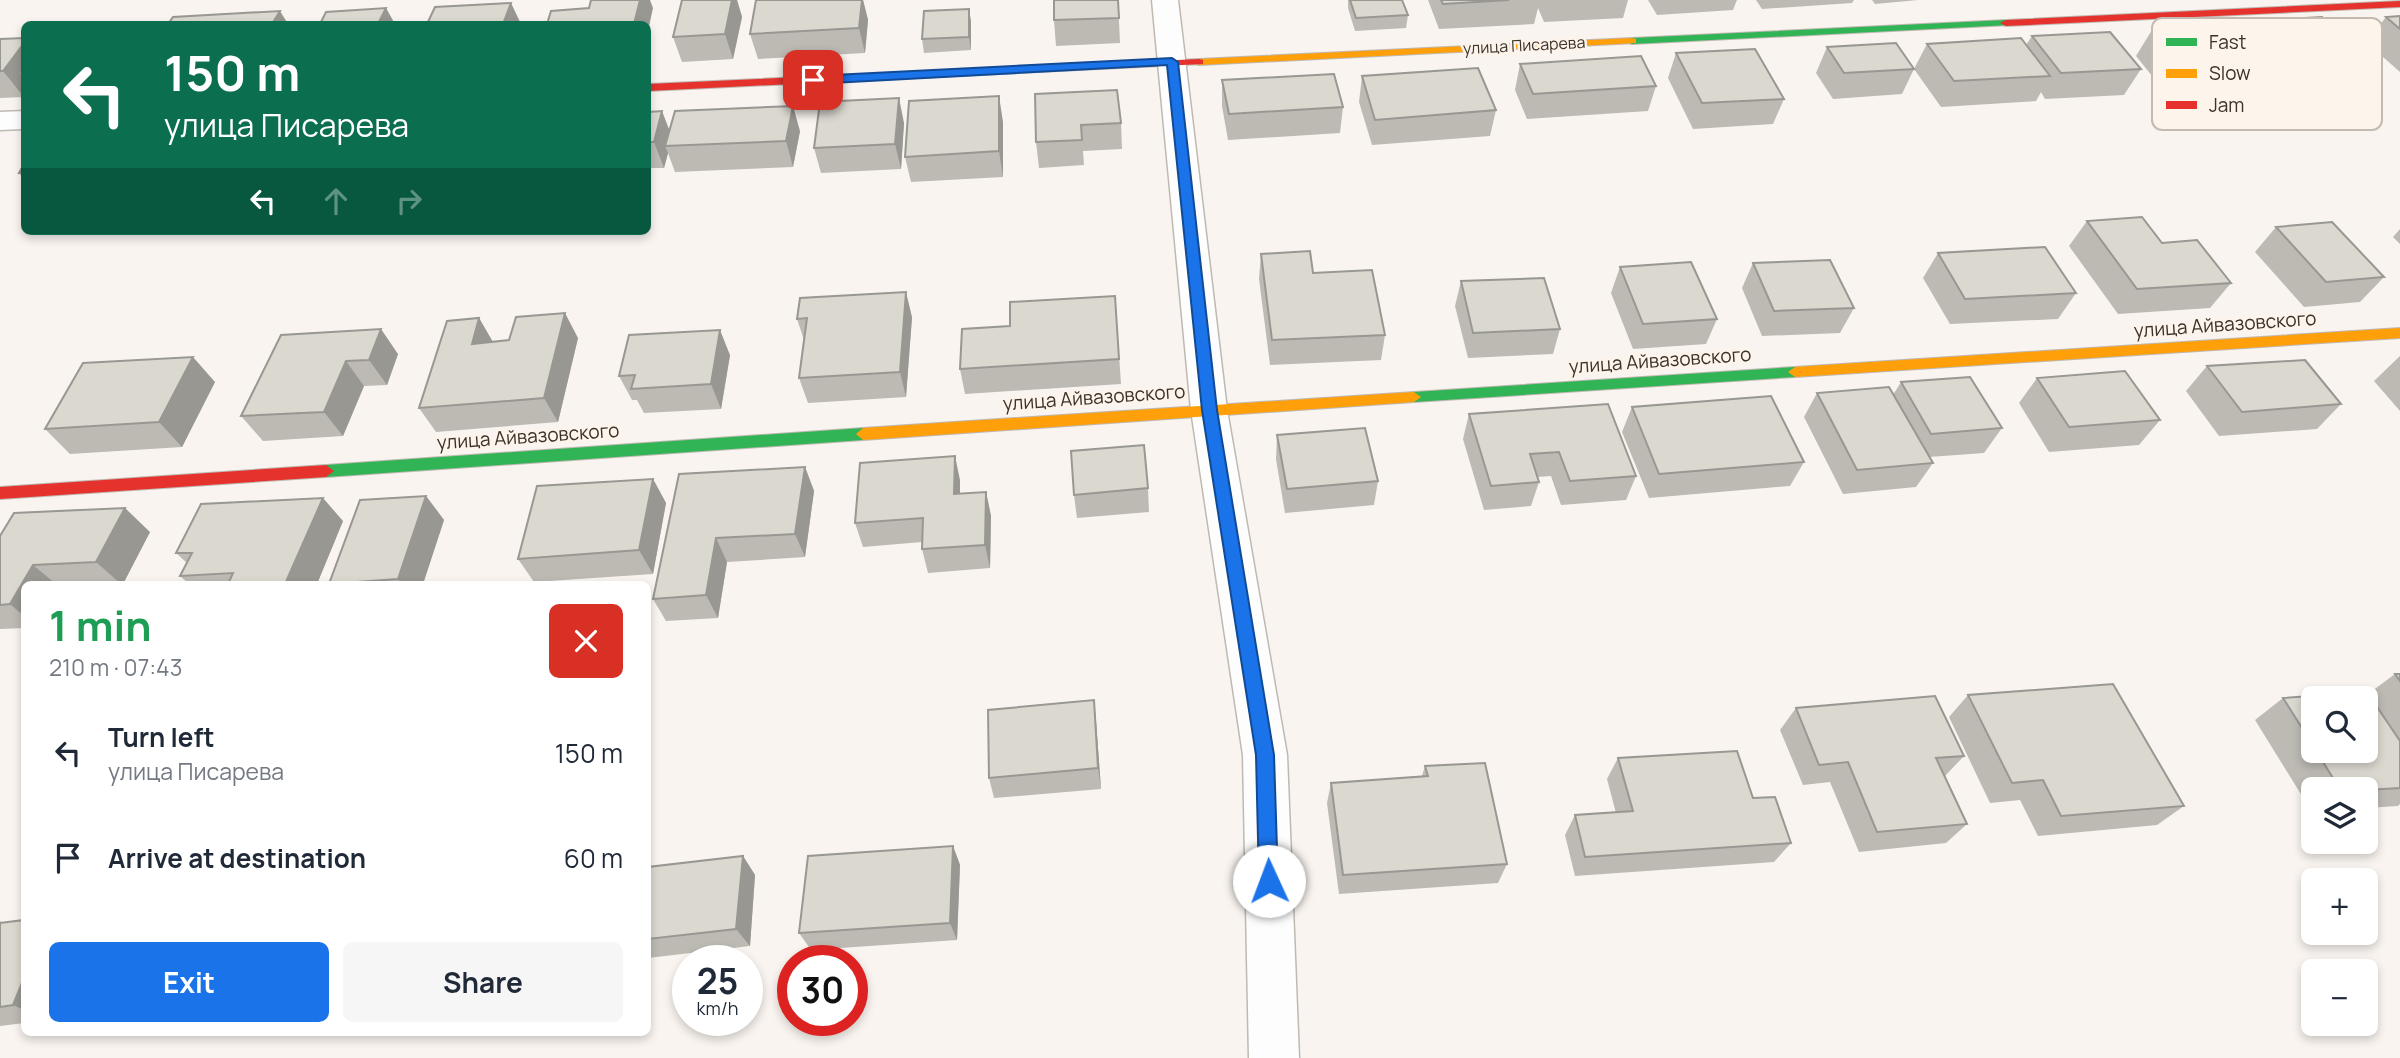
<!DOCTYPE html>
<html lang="en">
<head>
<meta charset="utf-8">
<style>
	body { margin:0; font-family:Manrope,sans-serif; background:#f6f6f7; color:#1f2937; height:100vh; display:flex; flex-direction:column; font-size:26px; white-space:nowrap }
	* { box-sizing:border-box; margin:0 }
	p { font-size:23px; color:#747a83 }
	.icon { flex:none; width:38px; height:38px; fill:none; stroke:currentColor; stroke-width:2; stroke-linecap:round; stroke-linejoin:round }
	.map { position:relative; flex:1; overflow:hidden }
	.sheet { position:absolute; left:21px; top:581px; width:630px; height:455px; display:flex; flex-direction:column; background:#fff; border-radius:10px; box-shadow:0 4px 10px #0003 }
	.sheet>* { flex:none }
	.top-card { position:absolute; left:21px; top:21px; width:630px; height:214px; border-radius:10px; box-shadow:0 4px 10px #0003; background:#0b6e4f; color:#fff; overflow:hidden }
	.tools { position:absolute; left:2301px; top:686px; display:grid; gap:14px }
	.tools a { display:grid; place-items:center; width:77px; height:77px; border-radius:10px; background:#fff; box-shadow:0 4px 10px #0003; font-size:35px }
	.speed { position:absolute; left:672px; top:945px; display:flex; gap:14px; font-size:35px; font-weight:700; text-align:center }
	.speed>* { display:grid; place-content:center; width:91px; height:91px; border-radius:50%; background:#fff; box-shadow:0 4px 10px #0003; line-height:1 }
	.speed small { font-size:18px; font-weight:400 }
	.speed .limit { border:10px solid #d22; background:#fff; color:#111 }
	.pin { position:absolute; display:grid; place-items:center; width:60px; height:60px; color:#fff; margin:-30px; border-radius:14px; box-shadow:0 4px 10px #0006 }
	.me { position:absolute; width:77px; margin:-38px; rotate:358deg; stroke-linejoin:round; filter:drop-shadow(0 0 5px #0008) }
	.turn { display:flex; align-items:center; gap:24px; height:147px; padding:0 28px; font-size:32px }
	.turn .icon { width:91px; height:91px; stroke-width:2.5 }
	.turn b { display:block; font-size:49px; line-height:60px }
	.lanes { display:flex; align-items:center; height:66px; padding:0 28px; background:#0003; justify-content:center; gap:35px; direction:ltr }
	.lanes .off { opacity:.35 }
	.round { display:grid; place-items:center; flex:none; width:74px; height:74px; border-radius:10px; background:#f6f6f7 }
	.head { display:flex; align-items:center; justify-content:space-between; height:119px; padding:0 28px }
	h1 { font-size:42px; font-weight:700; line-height:52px; color:#1e9e55 }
	.primary-button { display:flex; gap:14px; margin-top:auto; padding:14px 28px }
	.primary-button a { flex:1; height:80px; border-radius:10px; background:#1a73e8; color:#fff; font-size:28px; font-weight:700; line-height:80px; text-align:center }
	.primary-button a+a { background:#f6f6f7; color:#1f2937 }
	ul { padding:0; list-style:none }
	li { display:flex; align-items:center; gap:21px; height:105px; padding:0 28px }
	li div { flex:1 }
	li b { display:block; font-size:26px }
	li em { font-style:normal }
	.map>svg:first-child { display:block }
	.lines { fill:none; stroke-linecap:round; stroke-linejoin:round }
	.street-casing { stroke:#bfb9b2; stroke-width:3 }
	.fast-casing { stroke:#bfb9b2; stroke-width:2 }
	.slow-casing { stroke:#bfb9b2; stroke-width:2 }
	.jam-casing { stroke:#bfb9b2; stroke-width:2 }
	.street { fill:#fefdfd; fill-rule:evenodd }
	.fast { fill:#30b455; fill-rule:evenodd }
	.slow { fill:#ff9f0a; fill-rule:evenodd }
	.jam { fill:#e5322d; fill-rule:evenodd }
	.wall { fill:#bcbab3; fill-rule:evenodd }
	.shaded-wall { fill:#999792 }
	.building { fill:#dbd8d0; stroke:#999792; stroke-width:2 }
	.route { fill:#1a73e8; stroke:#114b97; stroke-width:2 }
	.labels { text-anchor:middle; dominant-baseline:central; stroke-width:5; stroke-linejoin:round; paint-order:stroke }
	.far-street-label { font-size:16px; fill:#3b322a; stroke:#fdf4eb }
	.street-label { font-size:19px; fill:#3b322a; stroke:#fdf4eb }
	.key { fill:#fdf4eb; stroke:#c3bab1; stroke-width:2 }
	.key-label { font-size:19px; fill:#3b322a }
</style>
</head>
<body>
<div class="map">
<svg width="2400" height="1058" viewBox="0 0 2400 1058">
	<rect width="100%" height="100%" fill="#f9f4ef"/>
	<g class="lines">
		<!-- street casing -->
		<g class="street-casing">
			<path id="street" d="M1152,0H1178L1227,410L1287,755L1299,1058H1249L1243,755L1191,410Z
				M24,111V129L0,130V112Z"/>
		</g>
		<!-- fast casing -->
		<g class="fast-casing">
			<path id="fast" d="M2006,20L2012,23L2010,25L1632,44L1626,41L1632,38Z
				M1795,367L1802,372L1795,377L1414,402L1407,397L1414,392Z
				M863,428L870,434L863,440L326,477L318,471L326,465Z"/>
		</g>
		<!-- slow casing -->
		<g class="slow-casing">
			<path id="slow" d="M1632,38L1636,39V43L1199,65L1193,62L1199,59Z
				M2400,328V338L1795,377L1788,372L1795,367Z
				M1414,392L1421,397L1414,402L863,440L856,434L863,428Z"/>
		</g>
		<!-- jam casing -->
		<g class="jam-casing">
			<path id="jam" d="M2400,1V7L2006,26L2000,23L2006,20Z
				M1199,59L1203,60V64L648,91V84Z
				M326,465L334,471L326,477L0,499V487Z"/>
		</g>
		<!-- street -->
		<use href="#street" class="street"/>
		<!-- fast -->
		<use href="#fast" class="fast"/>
		<!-- slow -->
		<use href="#slow" class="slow"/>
		<!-- jam -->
		<use href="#jam" class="jam"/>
	</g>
	<!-- wall -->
	<path class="wall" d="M682,0H737L742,17L733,59L682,62L673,37Z
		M756,0H863L868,20L865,53L758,59L750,34Z
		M1118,0L1120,43L1056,46L1054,20Z
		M1348,0H1402L1408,15L1406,28L1355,31L1348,8Z
		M1428,0H1628L1623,18L1544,22L1538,8L1534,24L1439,29Z
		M1648,0H1737L1733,10L1657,15Z
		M1756,0H1854L1852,3L1762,9Z
		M1872,0H1918L1875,4Z
		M969,9L971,22V50L924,53L922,39Z
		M2400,16V72L2366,42L2386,17Z
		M2236,22L2351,43L2331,69L2246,75L2237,66L2227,80L2157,82L2136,56L2152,30L2228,35Z
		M2032,36L2141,69L2124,95L2045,99L2041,92L2036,101L1941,107L1914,69L1927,44L2026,45Z
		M24,38V97L0,98V39Z
		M1827,47L1914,69L1902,94L1833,99L1816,73Z
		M1676,53L1784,99L1773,124L1693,129L1668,78Z
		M1520,64L1656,86L1648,111L1527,119L1515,90Z
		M1362,76L1496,110L1490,136L1372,145L1359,102Z
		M1222,81L1343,107L1340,133L1228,140L1222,106Z
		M1035,94L1121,123L1122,149L1083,151L1084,165L1039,168L1036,142Z
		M648,112L670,130L800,131L793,167L675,172L668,153L664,168H648Z
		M1003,122V177L911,182L905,157Z
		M904,123L901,169L821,173L814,148Z
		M24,164V180L19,173Z
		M2087,221L2162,243L2231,283L2210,308L2118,314L2069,246Z
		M2276,227L2384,277L2360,302L2304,307L2255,252Z
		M2400,229V244L2393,237Z
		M61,231H90L63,233Z
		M1938,253L2076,293L2058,319L1950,324L1923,278Z
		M1261,254L1313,273L1385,335L1381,360L1270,365L1259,279Z
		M1753,263L1854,308L1840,333L1762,336L1742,288Z
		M1620,267L1717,319L1706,344L1633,349L1611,293Z
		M1461,281L1560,329L1553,354L1468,358L1455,306Z
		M1115,296L1121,384L965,394L960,369L1010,326Z
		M912,317L906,397L808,403L799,378L804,340L797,319Z
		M479,318L493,342L578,338L558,422L436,432L419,408Z
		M281,335L398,354L387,385L364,386L343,436L263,441L241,416Z
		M730,355L721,409L644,413L637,400H632L619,376Z
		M2400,356V411L2374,381Z
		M2207,366L2341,404L2317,429L2219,436L2186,391Z
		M2037,378L2160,420L2139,445L2049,452L2019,403Z
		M215,382L182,447L70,454L45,429Z
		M1901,382L2002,428L1984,453L1929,457L1933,463L1916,487L1843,494L1804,417L1817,393L1893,395Z
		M1632,407L1804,462L1790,486L1649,498L1622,432Z
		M1469,414L1636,476L1626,500L1561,505L1551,476L1537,477L1539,482L1531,506L1484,510L1463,439Z
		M1277,435L1378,481L1374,505L1285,513L1276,459Z
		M805,467L814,491L805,557L727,562L718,618L666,621L653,599L679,474Z
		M653,479L666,503L653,574L534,582L518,559Z
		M960,480V494L986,492L991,516L990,568L928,573L922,549V542L863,547L855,523Z
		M1148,488L1149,512L1077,518L1074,495Z
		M426,496L444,520L423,584H329Z
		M343,521L317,584H189L180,576L187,563L176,553Z
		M150,532L123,584H24V628L0,629V536Z
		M2395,674H2400V804L2398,806L2366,808V789H2314V812H2312L2255,720L2283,698L2368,694ZM2314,698L2366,751H2314Z
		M1968,695L2184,806L2157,825L2038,836L2020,800L1990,803L1949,717Z
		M1094,700L1096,721L1101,789L994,798L989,778Z
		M1796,708L1964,756L1945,776L1967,824L1946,843L1859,852L1830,782L1803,785L1780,730Z
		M1618,758L1753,798L1791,843L1774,862L1575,876L1565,835L1575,815L1616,813L1607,779Z
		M1425,766L1507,864L1498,883L1339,894L1327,803L1331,783L1422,776Z
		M953,846L960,865L957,940L811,950L799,933Z
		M743,856L755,875L750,946L648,958V867Z
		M24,920V1023L0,1026V921L3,923Z"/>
	<!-- shaded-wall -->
	<path class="shaded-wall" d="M640,0H650L653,8L648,31V24H634Z
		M732,0H737L742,17L733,59L725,34Z
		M862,0H863L868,20L865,53L859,28Z
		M511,3L521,24H503Z
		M386,8L395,24H378Z
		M969,9L971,22V50L969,37Z
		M280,11L288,24H272Z
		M24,43V71L19,72L24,78V97L3,71Z
		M999,96L1003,122V177L999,151Z
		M899,98L904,123L901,169L895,144Z
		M793,106L800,131L793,167L786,141Z
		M662,111L672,137L665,146L668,153L664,168L654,142Z
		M906,292L912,317L906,397L900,372Z
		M565,313L578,338L558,422L544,398Z
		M479,318L494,344H472Z
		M381,329L398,354L387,385L369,360Z
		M720,330L730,355L721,409L711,384Z
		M193,357L215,382L182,447L159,422Z
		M346,361L364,386L343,436L324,412Z
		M955,456L960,480V518L954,494Z
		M805,467L814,491L805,557L795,534Z
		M653,479L666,503L653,574L639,550Z
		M986,492L991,516L990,568L985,545Z
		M426,496L444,520L423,584H402L398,579Z
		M323,498L343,521L317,584H285Z
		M125,508L150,532L123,584H121L96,562Z
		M716,538L727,562L718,618L706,595Z
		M33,565L56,584H24V616L10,604Z
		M1094,700L1096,721L1101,789L1098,768Z
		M953,846L960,865L957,940L950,923Z
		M743,856L755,875L750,946L736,929Z
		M24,978V1010L13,1005Z"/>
	<!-- building -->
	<path class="building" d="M591,0H640L634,24H547L551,11L589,8Z
		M682,0H732L725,34L673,37Z
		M756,0H862L859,28L750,34Z
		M1054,0H1118L1119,18L1054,20Z
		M1350,0H1402L1408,15L1356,18Z
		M1441,0H1509L1443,4Z
		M511,3L503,24H427L435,7Z
		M386,8L378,24H320L326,12Z
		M969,9V37L922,39L924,11Z
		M280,11L272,24H168L173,17Z
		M2400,16V29L2386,17Z
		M2322,17L2351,43L2264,49L2236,22Z
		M2110,32L2141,69L2061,73L2032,36Z
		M24,38V43L3,71H0V39Z
		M2021,38L2050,76L1954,81L1927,44Z
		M1896,43L1914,69L1844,73L1827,47Z
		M1755,49L1784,99L1702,103L1676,53Z
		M1641,56L1656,86L1533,94L1520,64Z
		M24,65V71L19,72Z
		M1478,68L1496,110L1375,120L1362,76Z
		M1334,74L1343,107L1229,114L1222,80Z
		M1117,90L1121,123L1081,125L1082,140L1036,142L1035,94Z
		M999,96V151L905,157L909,101Z
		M899,98L895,144L814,148L820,102Z
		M793,106L786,141L665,146L675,111Z
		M662,111L654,142H648V112Z
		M24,164V173H19Z
		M2142,217L2162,243L2197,240L2231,283L2137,289L2087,221Z
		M2332,222L2384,277L2326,282L2276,227Z
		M2045,247L2076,293L1965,299L1938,253Z
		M1310,251L1313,273L1372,270L1385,335L1272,340L1261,254Z
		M1830,260L1854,308L1774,311L1753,263Z
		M1691,262L1717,319L1643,324L1620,267Z
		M1544,278L1560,329L1473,333L1461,281Z
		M906,292L900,372L799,378L807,318L797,319L800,298Z
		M1115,296L1119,359L960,369L962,329L1010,326V302Z
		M565,313L544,398L419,408L447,321L479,318L472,344L509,340L516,317Z
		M381,329L369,360L346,361L324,412L241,416L281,335Z
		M720,330L711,384L631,389L635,375L619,376L629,335Z
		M193,357L159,422L45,429L83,363Z
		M2305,360L2341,404L2242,412L2207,366Z
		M2125,371L2160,420L2069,427L2037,378Z
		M1970,377L2002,428L1931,434L1901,382Z
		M1889,387L1933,463L1857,470L1817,393Z
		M1771,396L1804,462L1659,474L1632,407Z
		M1608,404L1636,476L1570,481L1559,452L1530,454L1539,482L1491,486L1469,414Z
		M1365,428L1378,481L1287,489L1277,435Z
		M1144,445L1148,488L1074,495L1071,451Z
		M955,456L954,494L986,492L985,545L922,549L923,518L855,523L860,463Z
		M805,467L795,534L716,538L706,595L653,599L679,474Z
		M653,479L639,550L518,559L537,486Z
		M426,496L398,579L329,584L360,500Z
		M323,498L285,584H228L233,573L180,576L192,553H176L201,504Z
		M125,508L96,562L33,565L10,604L0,605V536L14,513Z
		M2395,674H2400V681Z
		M2113,684L2184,806L2061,816L2043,780L2012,783L1968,695Z
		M2367,692L2400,741V788L2366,790V789H2340L2316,751H2366V698H2314V747L2283,698Z
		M1935,696L1964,756L1936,758L1967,824L1877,832L1848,762L1819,765L1796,708Z
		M1094,700L1098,768L989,778L988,710Z
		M1737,751L1753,798L1775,797L1791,843L1585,857L1575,815L1633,811L1618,758Z
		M1485,763L1507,864L1343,875L1331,783L1428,776L1425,766Z
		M953,846L950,923L799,933L808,856Z
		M743,856L736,929L648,939V867Z
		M24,920V978L13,1005L0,1007V923Z"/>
	<!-- route -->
	<path class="route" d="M1172,58L1178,62L1217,410L1274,755L1278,881L1275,887L1269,890L1262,887L1259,881L1256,755L1202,410L1167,65L813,84L807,80L813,76Z"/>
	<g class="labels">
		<!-- far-street labels -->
		<g class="far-street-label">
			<text transform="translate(1524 45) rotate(-3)">улица Писарева</text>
		</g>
		<!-- street labels -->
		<g class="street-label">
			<text transform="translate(2225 324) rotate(-4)">улица Айвазовского</text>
			<text transform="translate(1660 360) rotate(-4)">улица Айвазовского</text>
			<text transform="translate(1094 397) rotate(-4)">улица Айвазовского</text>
			<text transform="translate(528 436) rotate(-4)">улица Айвазовского</text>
		</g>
	</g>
	<!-- legend -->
	<rect x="2152" y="18" width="230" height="112" rx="10" class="key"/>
	<rect x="2166" y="38" width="31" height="8" fill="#30b455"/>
	<rect x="2166" y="69" width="31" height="9" fill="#ff9f0a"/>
	<rect x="2166" y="101" width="31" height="8" fill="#e5322d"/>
	<g class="key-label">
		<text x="2209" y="49">Fast</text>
		<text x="2209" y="80">Slow</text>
		<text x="2209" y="112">Jam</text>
	</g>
</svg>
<div class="tools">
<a><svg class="icon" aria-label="search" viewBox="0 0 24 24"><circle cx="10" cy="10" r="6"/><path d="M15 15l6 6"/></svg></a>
<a><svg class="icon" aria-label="layers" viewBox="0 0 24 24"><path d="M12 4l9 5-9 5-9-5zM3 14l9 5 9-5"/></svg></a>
<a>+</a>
<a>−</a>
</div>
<div class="speed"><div>25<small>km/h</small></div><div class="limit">30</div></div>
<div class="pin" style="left:813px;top:80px;background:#d93025"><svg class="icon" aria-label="arrive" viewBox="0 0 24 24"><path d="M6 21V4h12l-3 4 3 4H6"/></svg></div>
<svg class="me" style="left:1269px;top:881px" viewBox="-20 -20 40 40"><circle r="19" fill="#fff"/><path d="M0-13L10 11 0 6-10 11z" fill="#1a73e8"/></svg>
<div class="top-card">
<div class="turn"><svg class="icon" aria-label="left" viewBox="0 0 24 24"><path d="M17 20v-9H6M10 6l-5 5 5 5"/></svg><div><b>150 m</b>улица Писарева</div></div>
<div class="lanes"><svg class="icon" aria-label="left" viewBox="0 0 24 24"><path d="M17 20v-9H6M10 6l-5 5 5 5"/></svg><svg class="icon off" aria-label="ahead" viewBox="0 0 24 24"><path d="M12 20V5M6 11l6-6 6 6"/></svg><svg class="icon off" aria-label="right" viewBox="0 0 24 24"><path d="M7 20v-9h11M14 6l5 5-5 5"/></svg></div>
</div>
<section class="sheet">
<div class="head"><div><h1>1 min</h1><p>210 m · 07:43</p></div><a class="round" style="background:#d93025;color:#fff"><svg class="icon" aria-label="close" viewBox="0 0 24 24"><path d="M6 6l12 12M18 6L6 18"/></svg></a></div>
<ul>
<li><svg class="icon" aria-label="left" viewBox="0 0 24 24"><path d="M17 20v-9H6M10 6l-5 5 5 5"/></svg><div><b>Turn left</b><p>улица Писарева</p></div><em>150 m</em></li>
<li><svg class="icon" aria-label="arrive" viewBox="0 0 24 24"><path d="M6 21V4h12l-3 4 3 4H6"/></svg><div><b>Arrive at destination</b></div><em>60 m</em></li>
</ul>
<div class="primary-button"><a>Exit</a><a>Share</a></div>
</section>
</div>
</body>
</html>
